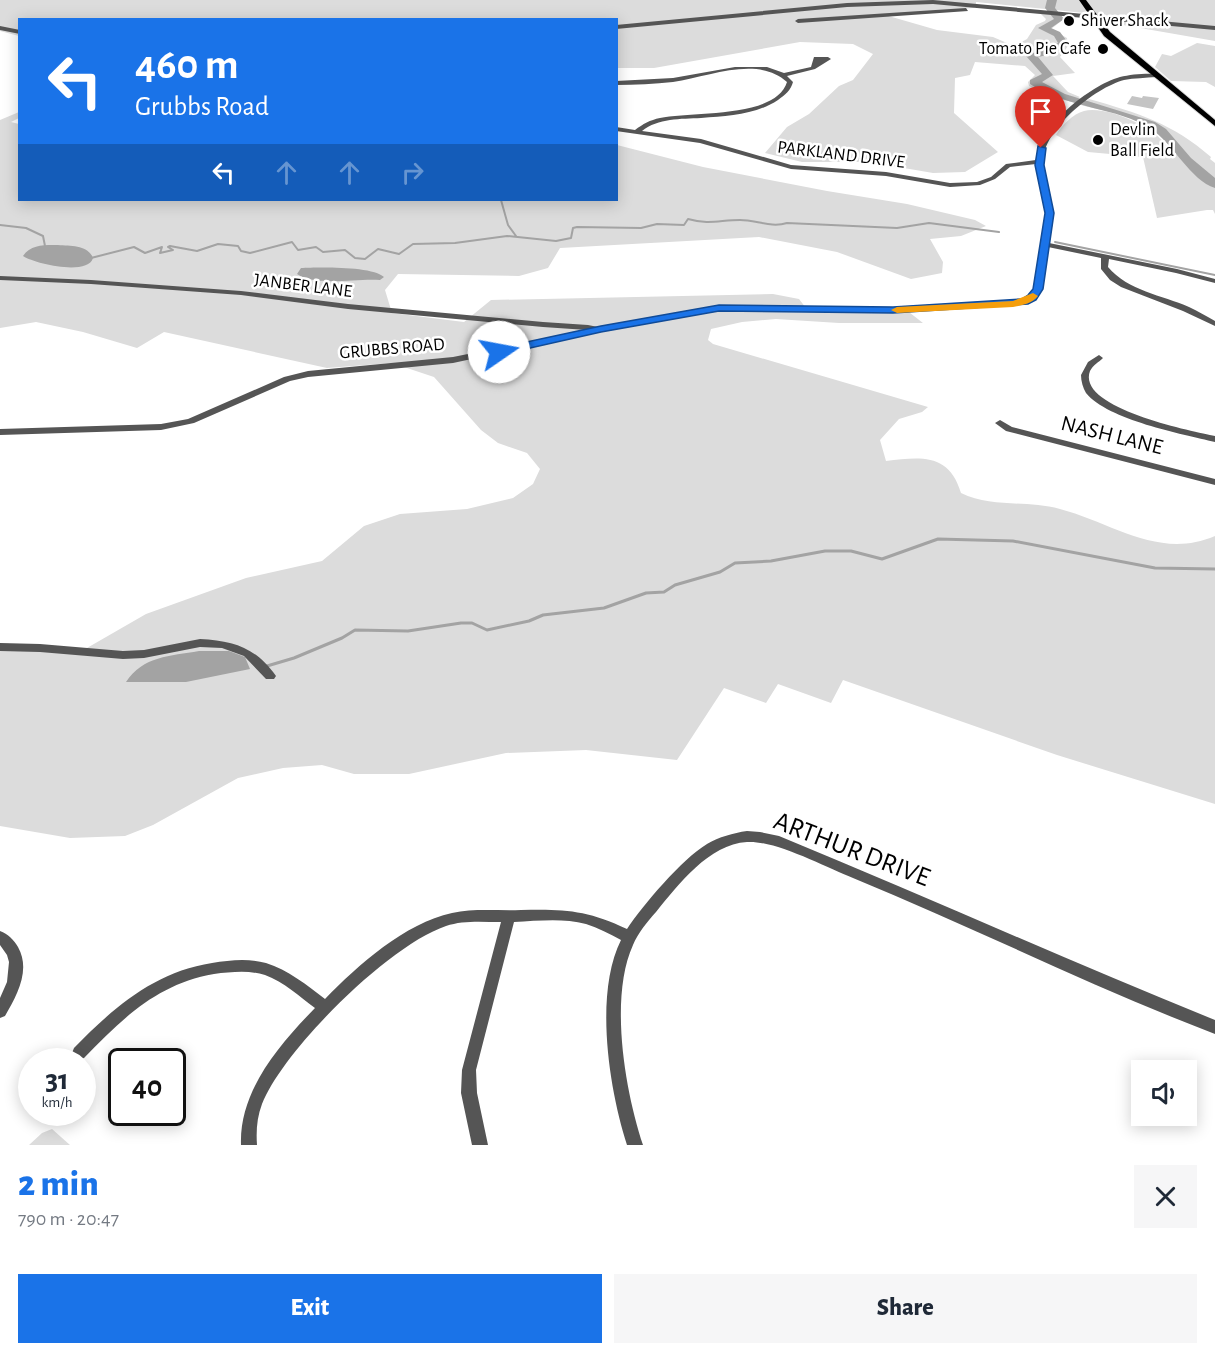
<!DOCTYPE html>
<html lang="en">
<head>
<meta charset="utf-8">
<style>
	body { margin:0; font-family:"Alegreya Sans",sans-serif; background:#f6f6f7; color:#1f2937; height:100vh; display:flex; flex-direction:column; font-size:22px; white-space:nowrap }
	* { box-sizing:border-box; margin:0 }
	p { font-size:20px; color:#747a83 }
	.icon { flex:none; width:33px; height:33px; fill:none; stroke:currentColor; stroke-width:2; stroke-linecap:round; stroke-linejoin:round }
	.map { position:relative; height:1145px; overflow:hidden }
	.drawer { display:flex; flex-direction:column; background:#fff; flex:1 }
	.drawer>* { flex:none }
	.hud { position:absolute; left:18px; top:18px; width:600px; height:183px; border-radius:0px; box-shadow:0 3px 15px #0003; background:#1a73e8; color:#fff; overflow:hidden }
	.fabs { position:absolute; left:1131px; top:1060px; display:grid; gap:12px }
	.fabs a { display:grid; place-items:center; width:66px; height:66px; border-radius:0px; background:#fff; box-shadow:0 3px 15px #0003; font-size:30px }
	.speed { position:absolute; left:18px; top:1048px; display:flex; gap:12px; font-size:30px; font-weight:700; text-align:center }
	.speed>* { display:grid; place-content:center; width:78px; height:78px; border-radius:50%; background:#fff; box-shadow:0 3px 15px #0003; line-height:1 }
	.speed small { font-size:15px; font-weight:400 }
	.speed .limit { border:3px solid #111; border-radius:9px; background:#fff; color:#111 }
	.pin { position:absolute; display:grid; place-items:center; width:51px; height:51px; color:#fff; margin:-62px -26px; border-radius:50% 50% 50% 0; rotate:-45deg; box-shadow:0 0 6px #0007 }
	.pin .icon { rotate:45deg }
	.me { position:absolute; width:66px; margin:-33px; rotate:78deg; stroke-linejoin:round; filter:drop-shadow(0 0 4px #0008) }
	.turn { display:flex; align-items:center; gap:21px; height:126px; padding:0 18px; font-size:27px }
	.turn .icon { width:78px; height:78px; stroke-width:2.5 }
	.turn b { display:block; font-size:42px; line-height:51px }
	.lanes { display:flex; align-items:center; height:57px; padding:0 18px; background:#0003; justify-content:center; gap:30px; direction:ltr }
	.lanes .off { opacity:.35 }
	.round { display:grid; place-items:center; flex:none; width:63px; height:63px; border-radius:0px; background:#f6f6f7 }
	.head { display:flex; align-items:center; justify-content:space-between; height:102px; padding:0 18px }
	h1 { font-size:36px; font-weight:800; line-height:45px; color:#1a73e8 }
	.action { display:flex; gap:12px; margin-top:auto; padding:12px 18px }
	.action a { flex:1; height:69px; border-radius:0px; background:#1a73e8; color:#fff; font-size:24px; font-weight:800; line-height:69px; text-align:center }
	.action a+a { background:#f6f6f7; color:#1f2937 }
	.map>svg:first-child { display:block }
	.green { fill:#dcdcdc }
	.water { fill:#a3a3a3 }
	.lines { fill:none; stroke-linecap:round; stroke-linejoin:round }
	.stream-far1 { stroke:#a3a3a3; stroke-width:2 }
	.stream { stroke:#a3a3a3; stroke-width:3 }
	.river { fill:#a3a3a3; fill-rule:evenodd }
	.building { fill:#c4c4c4 }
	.major-casing { stroke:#dbdbdb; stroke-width:2 }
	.minor { fill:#555; fill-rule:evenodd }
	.major { fill:#000; fill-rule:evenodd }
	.route { fill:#1a73e8; stroke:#114b97; stroke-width:1.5 }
	.slow { fill:#f59e0b }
	.poi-dot { fill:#000; stroke:#fff; stroke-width:2 }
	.labels { text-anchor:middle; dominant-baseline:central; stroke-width:5; stroke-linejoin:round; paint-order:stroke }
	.far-poi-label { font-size:18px; fill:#000; stroke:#fff; text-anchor:start }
	.far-street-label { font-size:18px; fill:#000; stroke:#fff }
	.street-label { font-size:22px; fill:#000; stroke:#fff }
	.near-street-label { font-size:27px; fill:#000; stroke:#fff }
</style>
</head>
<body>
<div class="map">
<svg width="1215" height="1145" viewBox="0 0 1215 1145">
	<rect width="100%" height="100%" fill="#fff"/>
	<!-- green -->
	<path class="green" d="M0,0H1215V41L1100,21L1094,14L976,2V7L973,8L885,15L937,30L993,37L1014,46L1027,39L1036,25L1045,21L1046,19L1040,13L1061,15L1064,19L1051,29L1067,38L1068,46L1060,57L1075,73L1053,76L1068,92L1080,97L1072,102L1053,97L1029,86L1028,82L1035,75L1025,66L975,62L970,75L955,78L954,113L998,152L965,172L933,173L869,162H802L765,153L787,127L809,114L839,86L853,80L873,54L853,44L800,42L654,68H617L616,20H20L19,36L0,31Z
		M1197,43L1215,46V87L1206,82L1171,81L1155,67L1162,54L1171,56Z
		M1089,99C1138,113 1172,123 1211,157L1210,159L1215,163V214L1213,210H1207L1157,218L1143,157L1088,152L1056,135C1062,125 1073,114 1084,111C1107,105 1160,129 1169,150L1176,152C1159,117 1115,114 1081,105Z
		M19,112V118L11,122L19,124L20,200H616L617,145L703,167L827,191L907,204L975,220L986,226L961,236L930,239L943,262L942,273L911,279L837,252L759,237L560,248L548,268L519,276L398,274L385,290L392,313L464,322L491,300L773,294L799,299L806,308L905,309L923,323H839L776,319L742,322L711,329L708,340L713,344L928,407L922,412L899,419L880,440L886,461C921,457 949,453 961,493C992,508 1027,500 1060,509C1113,523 1159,560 1215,536V804L1057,755L843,680L831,703L778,684L766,703L724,688L677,760L586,750L506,753L409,774H354L322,765L283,768L238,778L153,825L125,836L70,838L0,826V647L80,652L146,614L246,578L322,561L364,526L400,514L467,509L513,498L533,484L540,469L527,453L498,443L481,430L434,377L392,363L327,368L164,332L137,348L83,332L36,322L0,328V120Z
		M52,1129L70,1145H29L42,1133Z"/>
	<!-- water -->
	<path class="water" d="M58,245C71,246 88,245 93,258C88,276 35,264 23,256C31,244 45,245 58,245Z
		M301,268C318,267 373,266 384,277L380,280C357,278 316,287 297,274Z
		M199,651H229L245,657L250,669L186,682H126C143,656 170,656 199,651Z"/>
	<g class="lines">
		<!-- stream-far1 -->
		<path class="stream-far1" d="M501,200L508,225L516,236
			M0,225L26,228L43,236L45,246
			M1055,242L1215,275
			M91,258L134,247L145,253L162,247L160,253L173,250L168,247L170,246L197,251L218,244L238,246L241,251L250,253L292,242L298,250L316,247L323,252L345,250L355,258L365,259L378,249L399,254L413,244L455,243L507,236L556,241L571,238L573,228L577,227L641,228L657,224L684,225L688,219C709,225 720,220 740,220C756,220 771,228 787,223L897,228L929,223L999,232"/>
		<!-- stream -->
		<path class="stream" d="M267,666L294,658L342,638L355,630L408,631L461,623H472L487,630L529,621L543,615L604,608L646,593L664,592L675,585L720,572L735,563L771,561L825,551H851L882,559L938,539L1013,541L1155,568L1215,569"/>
		<!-- river -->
		<path class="river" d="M1047,0H1057L1055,8L1064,19L1051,28L1060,32L1069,44L1052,54L1038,57L1053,75L1042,82L1065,94L1155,122L1166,129L1191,158L1215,178V188C1191,181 1172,142 1151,129C1117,107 1069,109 1030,84V80L1042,74L1026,56L1058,43L1054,36L1038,28L1054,19L1045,8Z"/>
	</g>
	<!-- building -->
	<path class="building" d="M1132,96L1142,98L1143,96L1159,98L1153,109L1127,104Z"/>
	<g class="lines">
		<!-- major casing -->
		<g class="major-casing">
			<path id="major" d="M1079,0H1086L1110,32L1215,120V126L1104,36Z"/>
		</g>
		<!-- minor -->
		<path class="minor" d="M933,0L1215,26V30L933,4L847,7L616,29V25L847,3Z
			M966,8L968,11L798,23L795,21L798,19Z
			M0,26L20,30V34L0,30Z
			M814,57H828L831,59L815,69L787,76L793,82C791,90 785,95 778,100C755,115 728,116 701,118C681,119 658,118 642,131L701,139L791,165L886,172L950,183L977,182L991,177L1006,164L1036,160C1039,126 1089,86 1120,77C1131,74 1147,73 1158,74V76L1156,77C1146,78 1134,78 1124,80C1094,88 1039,132 1043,166C1044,181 1051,196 1053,211C1054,221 1051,233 1049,243L1177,269L1215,279V283L1176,273L1109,259L1108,267C1128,291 1162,295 1189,307C1198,311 1206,316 1215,321V326L1183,311L1121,287L1110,280L1101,269V258L1048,247C1045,268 1047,295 1024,304L893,312L719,310L601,331L453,363L308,377L290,381L194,423L161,430L0,435V429L161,424L188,419L284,377L308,371L453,357L587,330L543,327L348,309L241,295L91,284L0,280V276L91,280L241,291L348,304L543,322L588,325L598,327L719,306L893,308L1022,300L1029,295L1034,289L1046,213L1036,164L1010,167L995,179L980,185L950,187L886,176L791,169L700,143L616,131V127L635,130C643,124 650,120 660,118C690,111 776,119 787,82C757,55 709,77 673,82C655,84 635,85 616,85V81L673,78L735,67H767L784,73L811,67Z
			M1099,355L1103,358C1099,362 1093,365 1090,371C1076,408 1192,431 1215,436V442C1182,434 1108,420 1086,393C1083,388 1081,381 1081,375L1088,362Z
			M1000,420L1012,427L1215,479V485L1006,431L995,423Z
			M200,639C234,641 255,647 276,676L274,679H266L244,656L222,648L200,647L144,658L123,659L40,652L0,651V643L40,644L123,651L144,650Z
			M747,831L760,832L779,836C925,896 1069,961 1215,1020V1034C1092,987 975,928 853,878C825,867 775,840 747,842C709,844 678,885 656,912C647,922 638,933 633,945C609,998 625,1091 643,1145H627C609,1089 594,994 621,940C610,934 598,928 586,924C563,918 538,921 514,922L476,1070L477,1093L488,1145H472L461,1093L462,1070L501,922C483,922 463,920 446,926C389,945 284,1049 262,1104C257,1117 256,1131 257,1145H241C239,1091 279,1045 315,1008C300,997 284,982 265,975C249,970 231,972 214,974C157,984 123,1018 84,1058L79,1060L74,1058L72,1053L74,1048C113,1008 154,972 212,963C230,960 248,958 266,963C288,970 307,985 325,999C358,965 405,923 452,913C474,908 498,911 521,910C564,909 587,910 627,929C643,905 682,859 707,844C719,837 733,833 747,831Z
			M0,931C8,934 14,940 18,947C31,970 17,995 5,1016L0,1018V998L7,982L9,962L7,955L0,945Z"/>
		<!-- major -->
		<use href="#major" class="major"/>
	</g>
	<!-- route -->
	<path class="route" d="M1038,146L1046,148L1044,165L1054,213L1043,289L1036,300L1028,304L893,313L719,311L601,332L499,355L494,352L499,348L601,326L719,305L893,307L1022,299L1028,295L1033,289L1045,213L1035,165Z"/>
	<!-- slow -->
	<path class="slow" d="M1033,293L1038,296C1031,304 1023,305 1013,307L897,313L891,310L897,307L1013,301Z"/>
	<!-- markers -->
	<g class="poi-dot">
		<circle cx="1069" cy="21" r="6"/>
		<circle cx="1103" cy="49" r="6"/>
		<circle cx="1098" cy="140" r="6"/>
	</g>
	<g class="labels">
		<!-- far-poi labels -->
		<g class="far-poi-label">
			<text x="1081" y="21">Shiver Shack</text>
			<text x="1091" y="49" text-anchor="end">Tomato Pie Cafe</text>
			<text x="1110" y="130">Devlin<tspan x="1110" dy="21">Ball Field</tspan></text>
		</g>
		<!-- far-street labels -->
		<g class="far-street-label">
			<text transform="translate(841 155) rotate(7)">PARKLAND DRIVE</text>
			<text transform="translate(303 286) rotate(7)">JANBER LANE</text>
			<text transform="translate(392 349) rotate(-5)">GRUBBS ROAD</text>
		</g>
		<!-- street labels -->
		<g class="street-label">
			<text transform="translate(1112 435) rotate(14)">NASH LANE</text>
		</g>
		<!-- near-street labels -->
		<g class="near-street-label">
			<text transform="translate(852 849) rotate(21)">ARTHUR DRIVE</text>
		</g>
	</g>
</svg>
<div class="fabs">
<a><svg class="icon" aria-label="sound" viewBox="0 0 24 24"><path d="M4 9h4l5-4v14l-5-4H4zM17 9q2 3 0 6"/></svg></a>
</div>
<div class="speed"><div>31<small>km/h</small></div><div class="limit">40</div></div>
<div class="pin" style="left:1041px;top:148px;background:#d93025"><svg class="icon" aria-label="arrive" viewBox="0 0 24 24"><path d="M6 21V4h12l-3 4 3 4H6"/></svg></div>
<svg class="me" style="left:499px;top:352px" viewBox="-20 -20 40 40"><circle r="19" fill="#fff"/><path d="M0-13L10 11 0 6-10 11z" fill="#1a73e8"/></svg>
<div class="hud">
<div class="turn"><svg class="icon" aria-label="left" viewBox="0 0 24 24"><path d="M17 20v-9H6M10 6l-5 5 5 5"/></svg><div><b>460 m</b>Grubbs Road</div></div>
<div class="lanes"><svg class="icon" aria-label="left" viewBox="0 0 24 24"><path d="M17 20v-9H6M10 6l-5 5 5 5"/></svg><svg class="icon off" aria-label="ahead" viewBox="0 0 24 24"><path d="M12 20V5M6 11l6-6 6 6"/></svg><svg class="icon off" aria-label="ahead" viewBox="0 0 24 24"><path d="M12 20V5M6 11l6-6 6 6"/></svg><svg class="icon off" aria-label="right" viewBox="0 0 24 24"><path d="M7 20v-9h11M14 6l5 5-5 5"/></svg></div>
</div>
</div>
<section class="drawer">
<div class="head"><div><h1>2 min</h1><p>790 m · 20:47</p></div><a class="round"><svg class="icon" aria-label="close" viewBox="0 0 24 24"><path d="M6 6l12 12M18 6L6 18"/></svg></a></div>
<div class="action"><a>Exit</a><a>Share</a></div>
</section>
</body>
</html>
